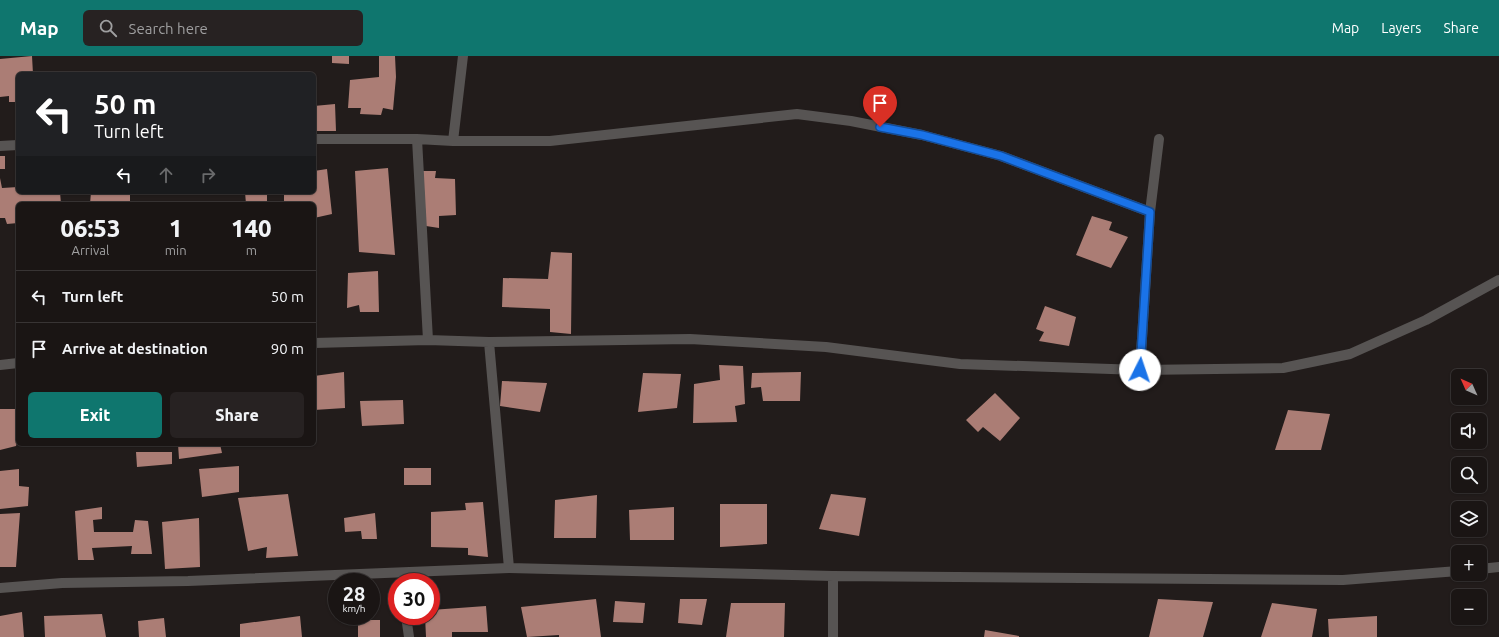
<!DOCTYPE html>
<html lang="en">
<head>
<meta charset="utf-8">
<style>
	body { margin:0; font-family:Ubuntu,sans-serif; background:#272222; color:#f1f3f6; height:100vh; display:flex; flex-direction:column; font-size:15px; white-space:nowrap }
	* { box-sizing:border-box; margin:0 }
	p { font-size:13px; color:#9f9fa0 }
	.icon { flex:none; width:22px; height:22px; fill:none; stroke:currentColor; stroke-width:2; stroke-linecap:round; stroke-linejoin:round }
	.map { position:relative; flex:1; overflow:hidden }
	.side { position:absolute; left:16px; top:146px; width:300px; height:244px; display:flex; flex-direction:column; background:#1a1514; border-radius:6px; box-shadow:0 1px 3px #0004,0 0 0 1px #383434 }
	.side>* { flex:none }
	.banner { position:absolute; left:16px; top:16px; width:300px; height:122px; border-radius:6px; box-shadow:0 1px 3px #0004,0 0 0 1px #383434; background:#202124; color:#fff; overflow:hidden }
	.needle { width:26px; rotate:315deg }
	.controls { position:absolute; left:1451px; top:313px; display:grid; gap:8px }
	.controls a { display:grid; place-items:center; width:36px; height:36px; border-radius:6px; background:#1a1514; box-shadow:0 1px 3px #0004,0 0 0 1px #383434; font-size:20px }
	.speed { position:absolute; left:328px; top:517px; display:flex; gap:8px; font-size:20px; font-weight:700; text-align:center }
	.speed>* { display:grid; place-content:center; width:52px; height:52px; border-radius:50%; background:#1a1514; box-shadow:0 1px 3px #0004,0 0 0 1px #383434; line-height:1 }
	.speed small { font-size:10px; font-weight:400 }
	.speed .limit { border:6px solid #d22; background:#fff; color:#111 }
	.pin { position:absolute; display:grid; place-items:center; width:34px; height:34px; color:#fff; margin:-41px -17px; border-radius:50% 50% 50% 0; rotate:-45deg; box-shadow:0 0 4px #0007 }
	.pin .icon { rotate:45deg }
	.me { position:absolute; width:44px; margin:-22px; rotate:4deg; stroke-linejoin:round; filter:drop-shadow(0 0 3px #0008) }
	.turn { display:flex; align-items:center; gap:14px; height:84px; padding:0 12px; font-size:18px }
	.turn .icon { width:52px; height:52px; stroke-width:2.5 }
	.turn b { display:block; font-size:28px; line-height:34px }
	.lanes { display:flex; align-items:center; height:38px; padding:0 12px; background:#0003; justify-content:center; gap:20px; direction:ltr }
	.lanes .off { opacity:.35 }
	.eta { display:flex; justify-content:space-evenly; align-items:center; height:68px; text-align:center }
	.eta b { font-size:24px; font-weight:800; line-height:28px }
	.cta { display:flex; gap:8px; margin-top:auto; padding:8px 12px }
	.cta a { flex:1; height:46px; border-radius:6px; background:#0f766e; color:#fff; font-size:16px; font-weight:800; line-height:46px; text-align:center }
	.cta a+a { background:#272222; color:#f1f3f6 }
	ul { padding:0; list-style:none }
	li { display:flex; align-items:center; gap:12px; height:52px; padding:0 12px; border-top:1px solid #383434 }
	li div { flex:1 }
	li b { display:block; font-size:15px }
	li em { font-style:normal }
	header { display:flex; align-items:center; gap:24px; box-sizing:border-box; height:56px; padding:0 20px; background:#0f766e; color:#fff }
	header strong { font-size:19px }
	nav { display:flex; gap:22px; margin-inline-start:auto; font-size:14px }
	.search { width:280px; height:36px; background:#272222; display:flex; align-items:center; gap:10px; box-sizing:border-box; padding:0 14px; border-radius:6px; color:#9f9fa0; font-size:15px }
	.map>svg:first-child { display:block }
	.building { fill:#ab7d75 }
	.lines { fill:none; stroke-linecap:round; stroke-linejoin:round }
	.minor { stroke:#575453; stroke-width:10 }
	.route-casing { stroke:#114b97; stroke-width:10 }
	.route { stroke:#1a73e8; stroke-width:7 }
</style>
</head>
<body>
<header>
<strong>Map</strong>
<div class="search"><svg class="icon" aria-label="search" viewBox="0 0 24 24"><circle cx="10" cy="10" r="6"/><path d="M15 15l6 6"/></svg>Search here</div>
<nav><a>Map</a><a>Layers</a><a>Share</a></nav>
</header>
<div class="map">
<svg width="1499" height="581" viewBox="0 0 1499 581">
	<rect width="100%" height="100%" fill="#221c1b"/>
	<!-- building -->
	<path class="building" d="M32,0L33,18H18V46H9V40L0,41V3Z
		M332,0H349V8L332,7Z
		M379,0H395L396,21L393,54L383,52L381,59L360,58L361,52H348L350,24L379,21Z
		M335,48L336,75H314V50Z
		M0,100H5V113H0Z
		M388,112L395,199L359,196L355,115Z
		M327,113L332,158L314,162V148H284V136H314V115Z
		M423,115H436L435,122L455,123L456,159L439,160V172L426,170Z
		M0,122L2,132L18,131V136H60L61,148H18V167L7,168L5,162H0Z
		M91,136H130V148H90Z
		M245,136H267V148H246Z
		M1092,160L1112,166L1109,174L1128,181L1111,212L1076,199Z
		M551,196L572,197L571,278L550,276V253L502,251L503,222L548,223Z
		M378,215L379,256H360L359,249L347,252L348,217Z
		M1045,250L1076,261L1069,290L1039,285L1044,276L1036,273Z
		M719,309L743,310L745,348L735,350L737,366L693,367L694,328L720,324Z
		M344,316L345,352L314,354V320Z
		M801,316L800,345H763L761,331L751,332L752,317Z
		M643,317L681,318L677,352L638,356Z
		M502,325L547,327L540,356L500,350Z
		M995,337L1020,362L1000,385L983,371L978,376L966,364Z
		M403,344L404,368L362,370L360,345Z
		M0,353H18V382L16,390L0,394Z
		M1288,354L1330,358L1321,394H1275Z
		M178,388H220L222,397L179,403Z
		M136,396H172V408L137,411Z
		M239,410V436L202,441L199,413Z
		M404,412H431V429H404Z
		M19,413V430L29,431L28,450L0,453V415Z
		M288,438L298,500L266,502L267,491L248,495L238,442Z
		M831,438L866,442L859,480L819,473Z
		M597,439L596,482H554L555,444Z
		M483,446L488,501L468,499V492L431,491V456L466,454L465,447Z
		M720,448H767V488L720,491Z
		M102,451V463L93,464L94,476H133L135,464L148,465L152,498H131L132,490L92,492L94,504H78L75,455Z
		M674,451V484H630L629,454Z
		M20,457L16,511H0V458Z
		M375,457L377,483H362L361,475L345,476L344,462Z
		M199,462L200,511L165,513L162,466Z
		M596,543L601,581H559V579L527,581L521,551Z
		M680,543H707L702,569L678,567Z
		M1158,543L1213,546L1203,581H1149Z
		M615,545L645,547L643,567L613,566Z
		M731,547H785L784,581H726Z
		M1272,547L1317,553L1312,581H1261Z
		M486,550L488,576H452V581H426L425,560H431V554Z
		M22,556L24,581H0V560Z
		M102,558L106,581H45L44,560Z
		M300,560L302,581H240V568Z
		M1377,560V581H1329L1328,563Z
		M164,562L166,581H139L138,565Z
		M358,564H380V581H358Z
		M985,574L1019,580V581H984Z"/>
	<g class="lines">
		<!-- minor -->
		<path class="minor" d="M314,83H417L453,85H550L797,58L851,65L922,79L1001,100L1150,156
			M417,83L428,284
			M453,85L463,0
			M0,90L18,89
			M489,286L509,512
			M314,287L428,284L489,286L690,283L826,291L960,308L1140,314L1283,312L1350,298L1426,264L1499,224
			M0,309L18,307
			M1140,314L1150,156L1159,83
			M1480,513L1499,511
			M0,532L62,527L188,525L509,512L833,520L1343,524L1458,515
			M406,560L409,581
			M833,581V520"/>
	</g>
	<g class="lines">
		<!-- route casing -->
		<g class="route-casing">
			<path id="route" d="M880,71L922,79L1001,100L1150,156L1140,314"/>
		</g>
		<!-- route -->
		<use href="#route" class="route"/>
	</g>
</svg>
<div class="controls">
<a><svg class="needle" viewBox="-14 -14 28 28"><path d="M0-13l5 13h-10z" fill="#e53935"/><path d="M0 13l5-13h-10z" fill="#9f9fa0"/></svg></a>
<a><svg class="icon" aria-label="sound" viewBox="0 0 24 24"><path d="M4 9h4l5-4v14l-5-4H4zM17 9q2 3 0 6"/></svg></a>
<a><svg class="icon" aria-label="search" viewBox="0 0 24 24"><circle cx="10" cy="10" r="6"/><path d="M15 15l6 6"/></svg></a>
<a><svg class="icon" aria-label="layers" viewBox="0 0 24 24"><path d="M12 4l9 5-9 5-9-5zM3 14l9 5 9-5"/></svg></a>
<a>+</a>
<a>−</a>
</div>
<div class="speed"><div>28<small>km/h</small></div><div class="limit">30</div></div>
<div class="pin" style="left:880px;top:71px;background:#d93025"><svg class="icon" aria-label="arrive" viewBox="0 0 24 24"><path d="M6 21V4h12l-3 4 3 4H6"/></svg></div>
<svg class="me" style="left:1140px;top:314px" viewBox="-20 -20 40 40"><circle r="19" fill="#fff"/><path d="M0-13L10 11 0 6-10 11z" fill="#1a73e8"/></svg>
<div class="banner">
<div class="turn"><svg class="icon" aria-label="left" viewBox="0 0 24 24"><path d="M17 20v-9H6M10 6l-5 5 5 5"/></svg><div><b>50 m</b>Turn left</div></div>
<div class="lanes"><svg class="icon" aria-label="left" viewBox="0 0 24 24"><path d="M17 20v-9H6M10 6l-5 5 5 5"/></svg><svg class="icon off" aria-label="ahead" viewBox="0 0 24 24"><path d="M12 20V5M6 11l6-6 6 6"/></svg><svg class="icon off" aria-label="right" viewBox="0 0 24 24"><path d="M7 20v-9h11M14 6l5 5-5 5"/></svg></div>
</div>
<section class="side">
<div class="eta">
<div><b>06:53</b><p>Arrival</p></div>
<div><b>1</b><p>min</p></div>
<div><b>140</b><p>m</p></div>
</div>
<ul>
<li><svg class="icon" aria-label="left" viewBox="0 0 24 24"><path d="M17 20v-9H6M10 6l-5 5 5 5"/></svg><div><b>Turn left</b></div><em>50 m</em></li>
<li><svg class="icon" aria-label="arrive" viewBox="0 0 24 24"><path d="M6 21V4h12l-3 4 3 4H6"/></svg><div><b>Arrive at destination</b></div><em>90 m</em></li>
</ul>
<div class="cta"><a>Exit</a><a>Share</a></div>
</section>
</div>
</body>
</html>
